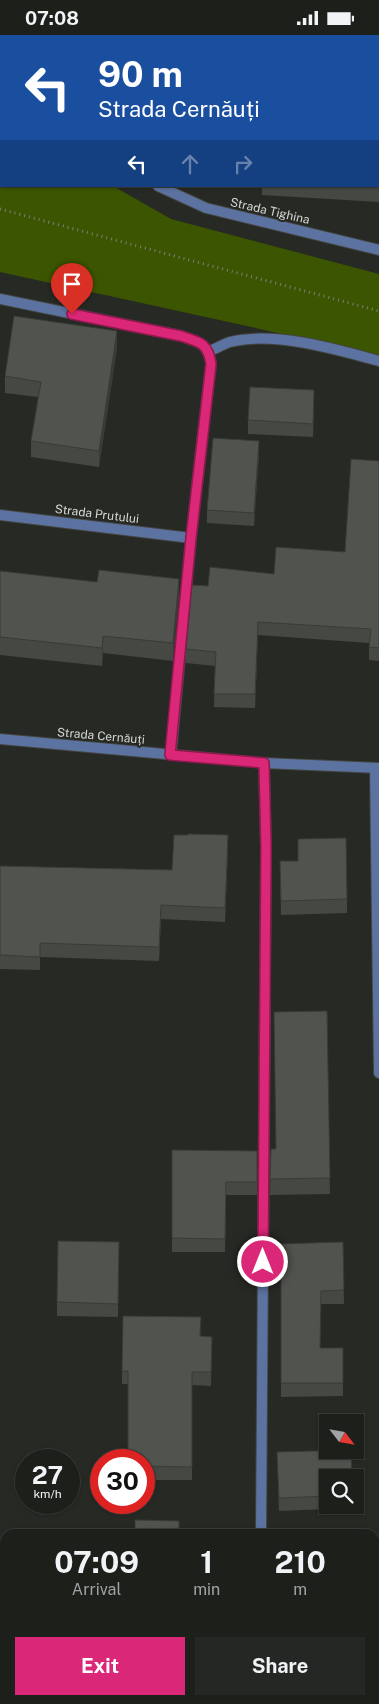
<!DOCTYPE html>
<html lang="en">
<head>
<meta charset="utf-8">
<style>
	body { margin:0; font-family:"Public Sans",sans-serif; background:#252724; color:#f1f3f6; height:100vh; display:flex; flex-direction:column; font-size:19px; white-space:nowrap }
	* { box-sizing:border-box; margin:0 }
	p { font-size:16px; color:#a0a2a3 }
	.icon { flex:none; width:28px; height:28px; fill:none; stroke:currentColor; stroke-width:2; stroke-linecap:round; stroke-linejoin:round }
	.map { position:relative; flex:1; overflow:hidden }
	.side { position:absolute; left:0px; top:1494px; width:380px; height:176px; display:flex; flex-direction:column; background:#1d1f1b; border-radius:15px 15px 0 0; box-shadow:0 1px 4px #0004,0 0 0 1px #3b3d3a }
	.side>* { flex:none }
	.guide { position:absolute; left:0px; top:0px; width:380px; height:152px; box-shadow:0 1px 4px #0004,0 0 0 1px #3b3d3a; background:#1a4fa0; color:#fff; overflow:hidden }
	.needle { width:32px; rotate:121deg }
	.tools { position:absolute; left:319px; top:1379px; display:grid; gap:10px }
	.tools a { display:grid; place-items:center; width:45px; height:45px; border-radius:0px; background:#1d1f1b; box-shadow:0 1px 4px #0004,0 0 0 1px #3b3d3a; font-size:25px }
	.speed { position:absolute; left:15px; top:1414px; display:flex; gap:10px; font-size:25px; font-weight:700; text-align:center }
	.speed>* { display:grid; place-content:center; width:65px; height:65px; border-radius:50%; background:#1d1f1b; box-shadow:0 1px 4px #0004,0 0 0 1px #3b3d3a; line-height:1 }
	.speed small { font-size:12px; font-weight:400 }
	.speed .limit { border:8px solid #d22; background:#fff; color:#111 }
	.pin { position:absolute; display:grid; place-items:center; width:42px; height:42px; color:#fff; margin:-51px -21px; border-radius:50% 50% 50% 0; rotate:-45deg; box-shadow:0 0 5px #0007 }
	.pin .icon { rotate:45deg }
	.me { position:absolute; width:55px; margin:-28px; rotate:0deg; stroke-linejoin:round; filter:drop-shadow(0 0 4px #0008) }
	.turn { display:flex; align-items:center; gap:18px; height:105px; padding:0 15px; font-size:22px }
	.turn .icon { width:65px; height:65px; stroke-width:2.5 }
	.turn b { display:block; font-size:35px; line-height:42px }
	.lanes { display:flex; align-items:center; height:48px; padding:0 15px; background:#0003; justify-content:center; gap:25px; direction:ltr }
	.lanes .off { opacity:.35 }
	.eta { display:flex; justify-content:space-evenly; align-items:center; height:85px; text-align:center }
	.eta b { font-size:30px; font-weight:700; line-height:35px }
	.primary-button { display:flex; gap:10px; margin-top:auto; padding:10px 15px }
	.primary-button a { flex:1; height:58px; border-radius:0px; background:#db2777; color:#fff; font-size:20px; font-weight:700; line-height:58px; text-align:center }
	.primary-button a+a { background:#252724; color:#f1f3f6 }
	.status { display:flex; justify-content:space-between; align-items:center; height:35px; padding:0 25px; background:#1d1f1b; direction:ltr }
	.status svg { height:14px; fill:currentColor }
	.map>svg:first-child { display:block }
	.green { fill:#3c5500 }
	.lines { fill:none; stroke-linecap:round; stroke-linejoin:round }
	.service-casing { stroke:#434540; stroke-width:12 }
	.minor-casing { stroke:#434540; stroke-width:12 }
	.path { stroke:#7c7e7a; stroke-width:3; stroke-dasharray:1 4; stroke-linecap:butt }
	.service { stroke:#5c72a0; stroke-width:10 }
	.minor { stroke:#5c72a0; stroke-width:10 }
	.wall { fill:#464843 }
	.shaded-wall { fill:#393b37 }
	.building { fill:#51544e; stroke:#393b37 }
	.route-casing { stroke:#8e194d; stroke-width:12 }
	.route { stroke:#db2777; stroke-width:9 }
	.labels { text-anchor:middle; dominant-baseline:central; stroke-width:4; stroke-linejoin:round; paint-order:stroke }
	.street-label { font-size:12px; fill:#d5d7d3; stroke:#272924 }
</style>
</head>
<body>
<div class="status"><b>07:08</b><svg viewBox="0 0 49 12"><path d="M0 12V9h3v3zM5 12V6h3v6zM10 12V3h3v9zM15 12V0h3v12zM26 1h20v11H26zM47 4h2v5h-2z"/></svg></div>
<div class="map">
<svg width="379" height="1669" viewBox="0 0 379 1669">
	<rect width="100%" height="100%" fill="#272924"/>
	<!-- green -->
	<path class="green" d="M0,75L1,151H113L171,184L379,239V320L0,237Z"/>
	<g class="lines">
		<!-- service casing -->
		<g class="service-casing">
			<path id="service" d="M0,9L1,11
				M0,49L1,50
				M158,151L206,173L379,215"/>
		</g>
		<!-- minor casing -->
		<g class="minor-casing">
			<path id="minor" d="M0,264L181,301C200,307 208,308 211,329L191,503L171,720
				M209,316C216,314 223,309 230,307C274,296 336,314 379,326
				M0,480L191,503
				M0,704L264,728L379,733
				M375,733L379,1038
				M261,1499L266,812L264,728
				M262,1665V1669
				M101,1669V1665"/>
		</g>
		<!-- path -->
		<path class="path" d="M0,174L379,276"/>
		<!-- service -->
		<use href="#service" class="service"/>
		<!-- minor -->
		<use href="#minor" class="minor"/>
	</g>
	<!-- wall -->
	<path class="wall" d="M66,0H113V1H66Z
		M379,45V167L262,160V151H379Z
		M117,313L99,432L31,422V406L38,362L5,358V341Z
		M314,369L313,402L248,399V385Z
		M259,419L254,491L207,488V475Z
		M379,426V626L369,625V608L258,600L255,673L214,672L215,631L186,628V614L208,551L274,539L345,517Z
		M0,536L179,561L173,626L103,618L102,631L0,620Z
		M228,814L225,887L161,884L159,926L40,922V935L0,934V831L172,835Z
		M280,826L347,864V878L281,880Z
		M327,976L330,1159L270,1160L271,1114H276Z
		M172,1115L257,1116V1160H226L225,1217H172Z
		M119,1207L118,1282L57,1281V1267Z
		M343,1207L344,1269H321L320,1313H343V1361L281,1362V1209Z
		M201,1301L212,1302L211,1351L192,1350V1445H144V1425L128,1349H122V1336Z
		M277,1417L328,1442V1470H352V1473L279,1476Z"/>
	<!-- shaded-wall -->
	<path class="shaded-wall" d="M30,0H51L47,1H30Z
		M117,296V313L99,432V416Z
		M314,355V369L313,402V389Z
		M259,406V419L254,491V478Z
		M179,544V561L173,626V608Z
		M258,587V600L255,673V659Z
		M103,601V618L102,631V613Z
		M228,800V814L225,887V873Z
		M161,870V884L159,926V912Z"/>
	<!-- building -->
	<path class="building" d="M379,45V151H378Z
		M14,281L117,296L99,416L31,406L41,347L5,341Z
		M250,352L314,355L313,389L248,385Z
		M213,403L259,406L254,478L207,475Z
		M351,424L379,426V613L369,612L371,594L258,587L255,659H214L216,617L186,614L192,550L208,551L210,532L274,539L276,512L345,517Z
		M99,535L179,544L173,608L103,601L102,613L0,602V536L97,547Z
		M188,799L228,800L225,873L161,870L159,912L40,908V922L0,920V831L172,835L174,800H188Z
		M346,803L347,864L281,866L280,826H298V804Z
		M327,976L330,1143L270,1144L271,1114H276L274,977Z
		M172,1115L257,1116V1147H226L225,1204L172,1203Z
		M58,1206L119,1207L118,1269L57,1267Z
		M343,1207L344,1255L321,1256L320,1313H343V1348H281V1209Z
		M123,1281L201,1282L200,1301L212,1302L211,1337H192V1432L144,1431V1425H128V1336H122Z
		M351,1415L352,1442H328V1461L279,1463L277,1417Z
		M135,1485L179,1486V1499H135Z
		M0,1623L5,1624V1665H76V1669H0Z"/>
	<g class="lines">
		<!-- route casing -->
		<g class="route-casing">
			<path id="route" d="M72,279L181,301C200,307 208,308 211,329L191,503L170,720L264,728L266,812L263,1227"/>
		</g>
		<!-- route -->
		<use href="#route" class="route"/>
	</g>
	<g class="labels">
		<!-- street labels -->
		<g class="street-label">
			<text transform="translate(270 176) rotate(13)">Strada Tighina</text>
			<text transform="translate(97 479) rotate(7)">Strada Prutului</text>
			<text transform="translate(101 701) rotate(5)">Strada Cernăuți</text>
		</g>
	</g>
</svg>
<div class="tools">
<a><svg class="needle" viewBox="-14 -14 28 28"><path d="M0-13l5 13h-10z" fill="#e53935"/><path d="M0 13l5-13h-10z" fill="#a0a2a3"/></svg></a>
<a><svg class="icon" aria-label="search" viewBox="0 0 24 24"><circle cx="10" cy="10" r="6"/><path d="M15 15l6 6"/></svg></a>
</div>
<div class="speed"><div>27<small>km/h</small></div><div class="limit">30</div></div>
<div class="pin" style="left:72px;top:279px;background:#d93025"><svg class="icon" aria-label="arrive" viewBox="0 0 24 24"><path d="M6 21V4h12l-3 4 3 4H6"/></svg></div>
<svg class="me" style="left:263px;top:1227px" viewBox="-20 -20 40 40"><circle r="17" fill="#db2777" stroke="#fff" stroke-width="3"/><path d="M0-11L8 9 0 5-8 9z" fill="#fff"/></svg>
<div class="guide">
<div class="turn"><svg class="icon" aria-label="left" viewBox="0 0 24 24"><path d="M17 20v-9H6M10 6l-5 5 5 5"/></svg><div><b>90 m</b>Strada Cernăuți</div></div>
<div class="lanes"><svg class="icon" aria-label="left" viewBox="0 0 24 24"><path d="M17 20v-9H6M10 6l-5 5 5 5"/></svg><svg class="icon off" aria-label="ahead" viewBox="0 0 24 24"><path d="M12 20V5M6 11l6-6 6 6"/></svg><svg class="icon off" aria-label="right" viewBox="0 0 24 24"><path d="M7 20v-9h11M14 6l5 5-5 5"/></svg></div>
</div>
<section class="side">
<div class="eta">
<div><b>07:09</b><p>Arrival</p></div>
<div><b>1</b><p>min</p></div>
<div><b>210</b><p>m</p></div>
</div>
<div class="primary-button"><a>Exit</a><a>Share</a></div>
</section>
</div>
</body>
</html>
